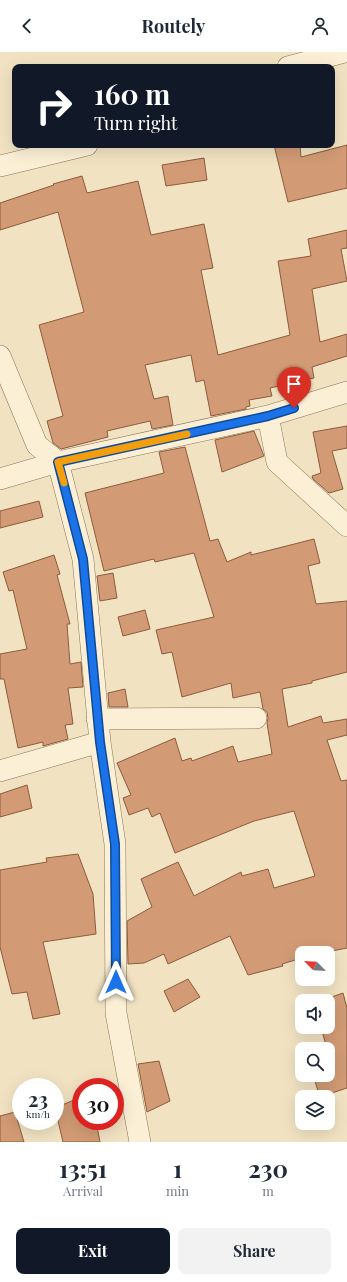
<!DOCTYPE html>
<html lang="en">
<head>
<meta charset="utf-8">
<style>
	body { margin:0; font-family:"Playfair Display",serif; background:#f2f2f3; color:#1f2937; height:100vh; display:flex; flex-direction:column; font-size:15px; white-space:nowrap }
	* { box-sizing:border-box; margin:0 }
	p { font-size:13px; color:#747a83 }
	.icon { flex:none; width:22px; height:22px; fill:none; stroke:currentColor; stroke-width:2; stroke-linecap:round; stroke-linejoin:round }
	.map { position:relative; height:1090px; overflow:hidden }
	.panel { display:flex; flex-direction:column; background:#fff; flex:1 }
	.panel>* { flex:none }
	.guide { position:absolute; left:12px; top:12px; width:323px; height:84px; border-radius:8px; box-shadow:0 4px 16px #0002; background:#111827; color:#fff; overflow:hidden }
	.needle { width:26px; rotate:294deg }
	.fabs { position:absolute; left:295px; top:894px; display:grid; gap:8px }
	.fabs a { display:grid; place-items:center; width:40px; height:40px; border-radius:8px; background:#fff; box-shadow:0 4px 16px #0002; font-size:20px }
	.speed { position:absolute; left:12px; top:1026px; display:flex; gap:8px; font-size:20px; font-weight:700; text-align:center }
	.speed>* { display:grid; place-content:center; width:52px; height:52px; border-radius:50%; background:#fff; box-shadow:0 4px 16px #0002; line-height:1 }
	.speed small { font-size:10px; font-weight:400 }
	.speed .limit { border:6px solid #d22; background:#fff; color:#111 }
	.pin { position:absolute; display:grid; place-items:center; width:34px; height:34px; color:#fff; margin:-41px -17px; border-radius:50% 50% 50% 0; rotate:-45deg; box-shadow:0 0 4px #0007 }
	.pin .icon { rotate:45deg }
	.me { position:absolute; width:44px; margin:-22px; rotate:0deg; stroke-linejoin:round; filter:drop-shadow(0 0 3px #0008) }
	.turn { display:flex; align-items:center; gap:14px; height:84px; padding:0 16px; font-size:18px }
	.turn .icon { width:52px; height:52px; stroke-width:2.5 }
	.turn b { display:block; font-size:28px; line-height:34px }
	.eta { display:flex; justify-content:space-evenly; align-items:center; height:68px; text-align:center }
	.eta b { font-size:24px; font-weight:700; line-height:28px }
	.cta { display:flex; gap:8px; margin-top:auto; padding:8px 16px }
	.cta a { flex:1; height:46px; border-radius:8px; background:#111827; color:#fff; font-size:16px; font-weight:700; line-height:46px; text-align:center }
	.cta a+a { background:#f2f2f3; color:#1f2937 }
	header { display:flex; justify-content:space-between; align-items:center; height:52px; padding:0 16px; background:#fff; font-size:18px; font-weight:700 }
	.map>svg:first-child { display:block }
	.building { fill:#d29b75; stroke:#8d5b3c }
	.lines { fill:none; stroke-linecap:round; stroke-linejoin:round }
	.minor-casing { stroke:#8c7357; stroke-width:22 }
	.minor { stroke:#fbf0d6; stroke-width:21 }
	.route-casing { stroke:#114b97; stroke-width:10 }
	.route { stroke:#1a73e8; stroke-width:7 }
	.slow { stroke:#f59e0b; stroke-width:7 }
</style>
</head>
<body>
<header><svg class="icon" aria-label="back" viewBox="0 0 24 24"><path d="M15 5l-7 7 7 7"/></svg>Routely<svg class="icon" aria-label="person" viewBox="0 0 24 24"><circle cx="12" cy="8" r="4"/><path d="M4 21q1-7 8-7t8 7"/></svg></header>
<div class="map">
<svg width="347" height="1090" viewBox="0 0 347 1090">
	<rect width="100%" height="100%" fill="#f1e3c2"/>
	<!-- building -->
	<path class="building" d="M274,93H300L301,105L347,93V136L288,150Z
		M204,106L207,128L166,134L162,113Z
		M82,124L87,141L138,129L151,183L204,172L213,216L201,218L218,303L290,283L278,209L311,204L308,187L347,178V196L341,197L347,229L312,237L320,290L347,282V304L312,315L314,326L270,336L272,344L249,348L250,354L246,355V357L211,364L204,328L196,330L191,303L145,313L154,347L168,344L173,373L152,377L150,369L107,379L108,385L61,397L53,391L47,369L63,364L39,273L84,260L58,160L0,178V151L54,133L53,132Z
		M347,374V396L332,399L343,437L329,441L313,427L312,424L321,421L313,380Z
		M254,379L264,404L222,420L215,388Z
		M185,395L210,489L218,487L227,510L251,500V503L314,487L320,511L308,514L316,552L347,549V620L312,629V631L282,637L288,675L321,664L323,671L347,667V683L327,688L341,729L347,728V896L322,901H302V906L282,912L283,914L248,923L230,884L168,912L164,902L144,911L128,912L127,869L152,855L141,827L178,810L194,844L241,820L242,824L268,817L274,836L315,824L294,759L254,769L175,801L160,761L152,765L148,756L129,763L123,746L131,743L117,711L175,686L182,709L191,706L192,709L233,694L238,710L272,702L267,671L268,666L267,660L263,657L260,640L233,646L231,631L182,645L172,600L162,602L156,578L214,565L194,501L155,510L154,507L104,519L85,441L164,421L159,400Z
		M39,449L43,465L0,476V459Z
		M54,503L60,522L57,523L70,572H67L70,612L81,610L83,635L68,636L73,672L65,673L68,687L43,694V690L18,696L4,627H0V602L27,597L13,538L9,539L3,520Z
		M113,521L117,546L100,549L97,524Z
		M145,558L150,577L123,584L118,565Z
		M125,637L128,655H109L108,641Z
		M27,733L32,756L0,765V742Z
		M78,802L93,842L96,882L43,890L60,962L33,967L27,940L12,942L0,895V818L47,810L46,806Z
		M188,927L200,945L174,960L164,939Z
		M343,941L347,956V1036L320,1045L313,1023H328V997H327L321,975H328V949H320Z
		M159,1009L170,1049L147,1060L138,1012Z
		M81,1045V1069H96L100,1090H63L55,1056Z
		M15,1060L24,1090H0V1064Z"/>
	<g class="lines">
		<!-- minor casing -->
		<g class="minor-casing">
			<path id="minor" d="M288,15L344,0
				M0,114L87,93
				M0,304L37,393L58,410L83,507L100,690L115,792L116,961L140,1090
				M268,364L277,410L347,474
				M0,427L58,410L268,364L347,340
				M97,667L256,666
				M0,719L100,690"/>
		</g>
		<!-- minor -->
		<use href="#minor" class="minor"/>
	</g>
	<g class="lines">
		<!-- route casing -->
		<g class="route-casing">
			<path id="route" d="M116,930L115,792L100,690L83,507L58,410L268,364L294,356"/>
		</g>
		<!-- route -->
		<use href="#route" class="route"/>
		<!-- slow -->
		<path class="slow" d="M64,431L58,410L187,382"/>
	</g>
</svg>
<div class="fabs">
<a><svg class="needle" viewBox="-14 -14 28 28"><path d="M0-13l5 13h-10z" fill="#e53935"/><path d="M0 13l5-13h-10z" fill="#747a83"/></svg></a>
<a><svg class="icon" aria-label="sound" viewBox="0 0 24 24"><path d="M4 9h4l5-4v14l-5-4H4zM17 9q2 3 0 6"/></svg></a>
<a><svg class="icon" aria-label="search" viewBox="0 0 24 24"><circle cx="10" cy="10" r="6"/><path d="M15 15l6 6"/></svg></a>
<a><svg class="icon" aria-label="layers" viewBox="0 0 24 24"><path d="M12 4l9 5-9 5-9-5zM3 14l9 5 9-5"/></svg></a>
</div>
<div class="speed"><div>23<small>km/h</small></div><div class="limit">30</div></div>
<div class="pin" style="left:294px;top:356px;background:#d93025"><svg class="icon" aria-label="arrive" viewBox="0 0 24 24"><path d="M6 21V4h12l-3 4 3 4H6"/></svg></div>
<svg class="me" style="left:116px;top:930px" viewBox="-20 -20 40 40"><path d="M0-17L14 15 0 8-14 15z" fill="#1a73e8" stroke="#fff" stroke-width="4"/></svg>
<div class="guide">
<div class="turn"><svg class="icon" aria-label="right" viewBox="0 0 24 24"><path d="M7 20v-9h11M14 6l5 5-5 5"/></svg><div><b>160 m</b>Turn right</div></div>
</div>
</div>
<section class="panel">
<div class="eta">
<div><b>13:51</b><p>Arrival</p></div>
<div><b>1</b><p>min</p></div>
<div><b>230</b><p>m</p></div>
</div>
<div class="cta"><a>Exit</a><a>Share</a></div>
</section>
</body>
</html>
